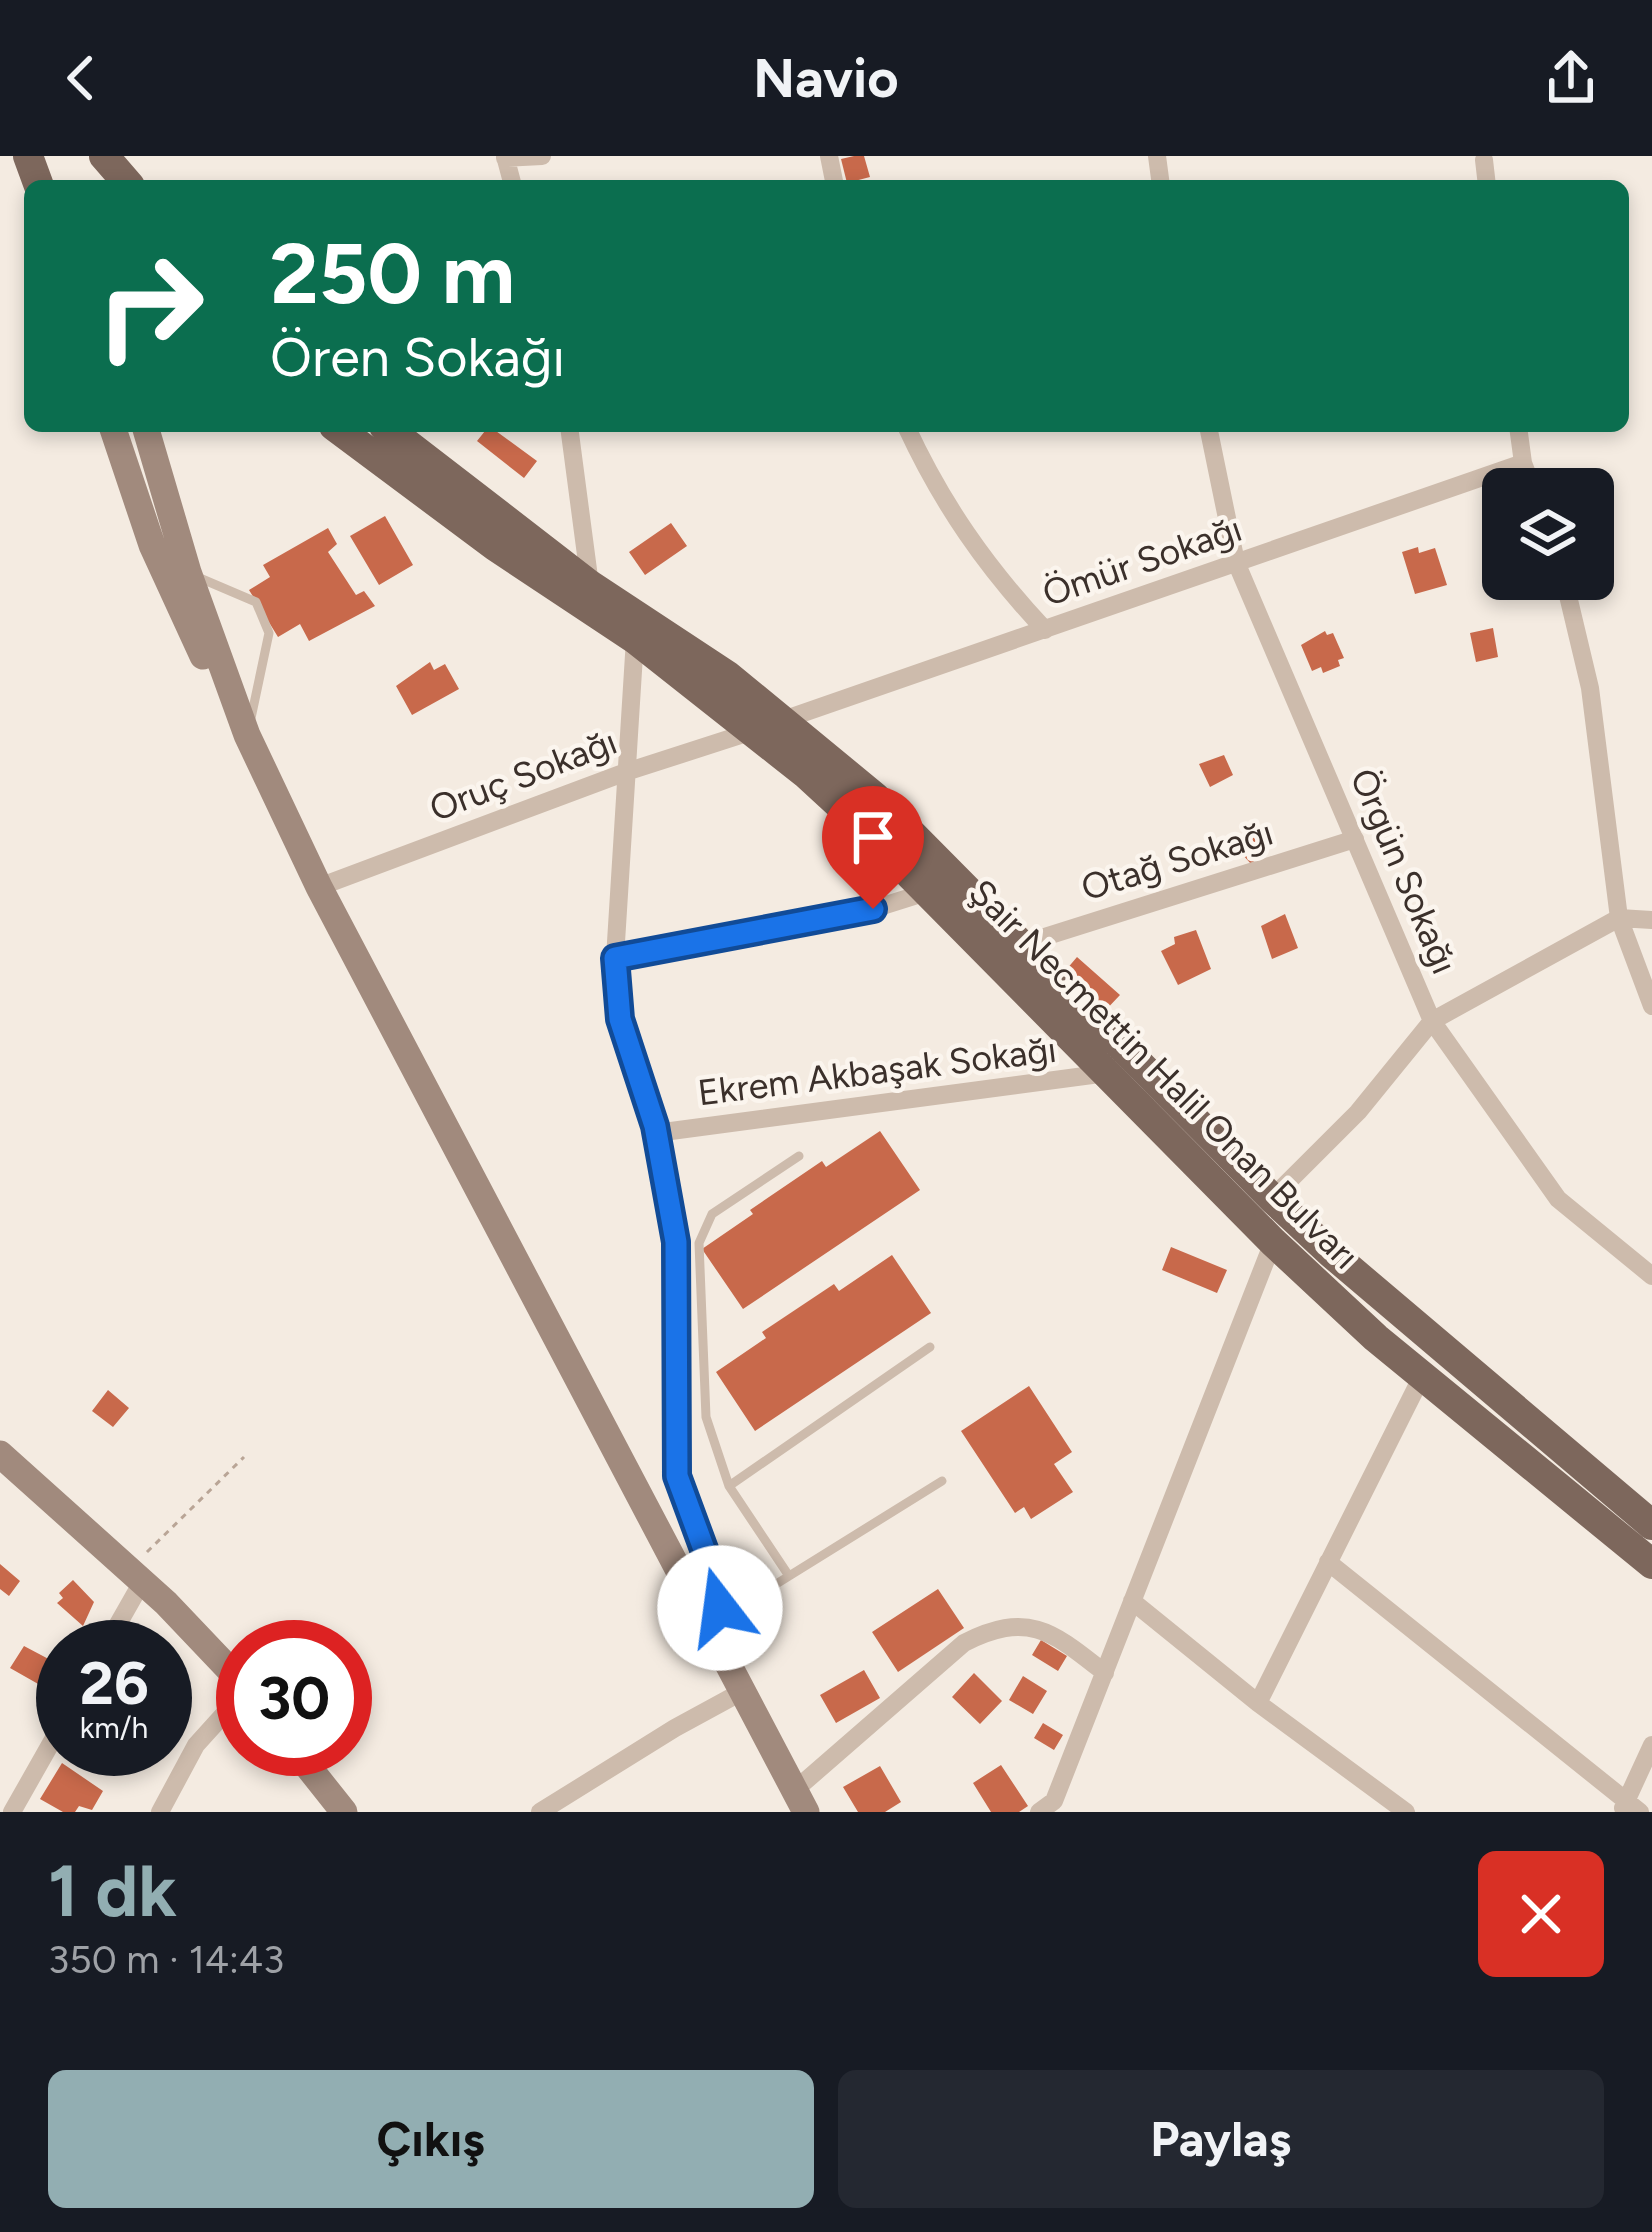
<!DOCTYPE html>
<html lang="tr">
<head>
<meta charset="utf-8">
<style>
	body { margin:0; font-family:Figtree,sans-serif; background:#242831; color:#f1f3f6; height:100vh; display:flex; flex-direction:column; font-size:45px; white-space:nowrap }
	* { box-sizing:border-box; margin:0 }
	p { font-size:39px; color:#9ea1a6 }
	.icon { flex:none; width:66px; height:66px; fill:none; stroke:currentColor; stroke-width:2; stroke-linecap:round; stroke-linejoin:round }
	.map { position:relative; height:1656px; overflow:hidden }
	.drawer { display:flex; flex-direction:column; background:#171b24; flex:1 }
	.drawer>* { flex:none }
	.top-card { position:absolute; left:24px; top:24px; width:1605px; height:252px; border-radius:18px; box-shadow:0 6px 18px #0003; background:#0b6e4f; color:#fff; overflow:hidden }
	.fabs { position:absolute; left:1482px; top:312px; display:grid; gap:24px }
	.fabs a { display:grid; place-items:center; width:132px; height:132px; border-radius:18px; background:#171b24; box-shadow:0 6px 18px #0003; font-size:60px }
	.speed { position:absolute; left:36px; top:1464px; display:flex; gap:24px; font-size:60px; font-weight:700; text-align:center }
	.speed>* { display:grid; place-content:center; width:156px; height:156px; border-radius:50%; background:#171b24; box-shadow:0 6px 18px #0003; line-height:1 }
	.speed small { font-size:30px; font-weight:400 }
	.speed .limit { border:18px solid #d22; background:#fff; color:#111 }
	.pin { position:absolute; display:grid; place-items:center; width:102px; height:102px; color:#fff; margin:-123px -51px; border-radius:50% 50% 50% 0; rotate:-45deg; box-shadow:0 0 12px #0007 }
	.pin .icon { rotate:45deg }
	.me { position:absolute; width:132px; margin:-66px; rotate:345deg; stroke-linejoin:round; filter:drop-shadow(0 0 9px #0008) }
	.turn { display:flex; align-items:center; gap:42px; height:252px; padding:0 48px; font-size:54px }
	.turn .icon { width:156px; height:156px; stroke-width:2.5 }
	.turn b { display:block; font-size:84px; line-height:102px }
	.round { display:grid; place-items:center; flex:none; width:126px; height:126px; border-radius:18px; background:#242831 }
	.headline { display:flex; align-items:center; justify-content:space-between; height:204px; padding:0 48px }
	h1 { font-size:72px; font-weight:700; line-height:90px; color:#92aeb2 }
	.primary-button { display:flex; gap:24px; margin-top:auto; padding:24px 48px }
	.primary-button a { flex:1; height:138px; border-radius:18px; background:#92aeb2; color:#111; font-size:48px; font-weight:700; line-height:138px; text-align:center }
	.primary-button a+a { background:#242831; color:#f1f3f6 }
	header { display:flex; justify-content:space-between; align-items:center; height:156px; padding:0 48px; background:#171b24; font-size:54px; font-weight:700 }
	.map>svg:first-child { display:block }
	.building { fill:#c8694b }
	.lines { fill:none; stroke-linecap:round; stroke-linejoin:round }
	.path { stroke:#b9a596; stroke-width:3; stroke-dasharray:6 6; stroke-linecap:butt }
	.lane { stroke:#cdbbac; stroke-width:9 }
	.street { stroke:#cdbbac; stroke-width:18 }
	.secondary { stroke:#a18a7d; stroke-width:27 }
	.primary { stroke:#7d675c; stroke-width:30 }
	.route-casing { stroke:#114b97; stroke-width:30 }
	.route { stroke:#1a73e8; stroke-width:21 }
	.labels { text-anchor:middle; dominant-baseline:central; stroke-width:9; stroke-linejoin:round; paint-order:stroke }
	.street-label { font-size:36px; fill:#3b302b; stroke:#fbf5ee }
</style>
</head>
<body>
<header><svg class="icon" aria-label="back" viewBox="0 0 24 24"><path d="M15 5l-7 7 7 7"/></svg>Navio<svg class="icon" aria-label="share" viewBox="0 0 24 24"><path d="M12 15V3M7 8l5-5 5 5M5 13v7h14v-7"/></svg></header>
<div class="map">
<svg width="1652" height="1656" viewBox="0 0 1652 1656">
	<rect width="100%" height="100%" fill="#f4ebe1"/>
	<!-- building -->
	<path class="building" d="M854,0H864L870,21L847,27L841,3Z
		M489,270L537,305L524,322L477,285Z
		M385,360L413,409L379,429L350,380Z
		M671,367L687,390L645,419L629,396Z
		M328,372L337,388L328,396L356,439L364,435L375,450L309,485L300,468L278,481L249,434L270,421L263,409Z
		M1418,391L1419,397L1435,392L1447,429L1415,438L1402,396Z
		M1493,472L1498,501L1476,506L1470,477Z
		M1325,475L1327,479L1333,477L1344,502L1338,504L1340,510L1323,517L1321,511L1312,515L1301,489Z
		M430,506L434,514L445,508L459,533L412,559L396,530Z
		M1224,599L1233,619L1210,631L1199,608Z
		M1256,668L1274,688L1251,708L1234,689Z
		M1285,758L1298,792L1272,803L1261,770Z
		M1196,774L1211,813L1178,829L1161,795L1175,788L1174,781Z
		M1077,801L1120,839L1102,858L1060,821Z
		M880,975L920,1034L743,1153L702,1093L753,1058L750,1054L822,1005L826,1011Z
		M1171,1091L1227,1114L1217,1137L1162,1114Z
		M892,1099L931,1157L755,1275L716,1216L766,1182L762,1176L834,1128L839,1135Z
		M1029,1230L1072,1296L1054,1308L1073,1336L1031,1363L1024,1351L1015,1357L961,1275Z
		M108,1234L129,1252L113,1271L92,1255Z
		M0,1408L20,1425L9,1440L0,1433Z
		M73,1424L94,1446L83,1470L57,1447L63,1442L59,1437Z
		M938,1433L964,1472L898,1516L872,1476Z
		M1041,1484L1067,1500L1058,1515L1032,1499Z
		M24,1490L58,1508L47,1533L10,1512Z
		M864,1514L880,1542L836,1567L820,1539Z
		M974,1517L1002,1545L980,1568L952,1541Z
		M1023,1520L1047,1535L1033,1558L1009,1544Z
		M1043,1567L1063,1579L1054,1594L1034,1582Z
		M62,1607L103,1635L92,1654L79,1650L75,1656H63L40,1643Z
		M1001,1609L1028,1650L1019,1656H991L973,1627Z
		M880,1610L901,1646L885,1656H858L843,1631Z"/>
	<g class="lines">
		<!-- path -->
		<path class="path" d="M147,1396L244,1301"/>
		<!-- lane -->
		<path class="lane" d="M195,420L256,446L269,477L251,562
			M729,1330L930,1191
			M789,1420L729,1330L706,1261L699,1087L712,1058L799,1000
			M720,1452L773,1430L942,1325"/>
		<!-- street -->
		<path class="street" d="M505,0L513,30
			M829,0L835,30
			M1157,0L1161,30
			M505,2L542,0
			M1484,4L1487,30
			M569,270L590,429
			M906,270C942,348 986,411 1045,474
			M1208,270L1236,406L1432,865L1558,1043L1652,1120
			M1518,270L1523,307L1533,333
			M1564,423L1590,532L1619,762L1652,850
			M635,483L615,802L619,863L655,970L676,1086L677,1320L708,1404L720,1452L710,1474
			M783,564L1523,307
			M319,731L626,616L753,575
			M1019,789L1355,683
			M615,802L873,753L927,736
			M656,977L1107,917
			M1272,1042L1358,956L1432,865L1619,762L1652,764
			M1328,1406L1640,1656
			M1132,1445L1258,1547L1406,1656
			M105,1491L142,1426
			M1258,1547L1422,1220
			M795,1634L964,1487C1029,1454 1053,1476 1105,1517
			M1623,1652L1652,1589
			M12,1656L63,1566
			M160,1656L196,1589L243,1537
			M540,1656L675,1572L743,1535
			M1039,1656L1054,1645L1273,1086"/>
		<!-- secondary -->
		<path class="secondary" d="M112,270L152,389L203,500
			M145,270L188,416L247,579L319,731L806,1656
			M0,1298L166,1447L243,1528
			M294,1593L344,1656"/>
		<!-- primary -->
		<path class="primary" d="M28,0L39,30
			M104,0L130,30
			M334,270L495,390L635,483L806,618L856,664L1273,1086L1376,1182L1652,1408
			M384,270L590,429L728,520L875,641L1272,1042L1331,1097L1652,1369"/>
	</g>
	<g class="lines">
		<!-- route casing -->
		<g class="route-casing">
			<path id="route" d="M720,1452L708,1404L677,1320L676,1086L655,970L620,863L615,802L873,753"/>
		</g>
		<!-- route -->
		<use href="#route" class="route"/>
	</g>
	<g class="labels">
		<!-- street labels -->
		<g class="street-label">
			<text transform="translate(1142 405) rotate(-19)">Ömür Sokağı</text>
			<text transform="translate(523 619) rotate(-21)">Oruç Sokağı</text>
			<text transform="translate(1177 704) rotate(-17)">Otağ Sokağı</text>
			<text transform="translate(1404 715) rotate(67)">Örgün Sokağı</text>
			<text transform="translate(877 915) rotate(-7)">Ekrem Akbaşak Sokağı</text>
			<text transform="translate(1164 918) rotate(45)">Şair Necmettin Halil Onan Bulvarı</text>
		</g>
	</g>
</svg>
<div class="fabs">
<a><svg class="icon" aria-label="layers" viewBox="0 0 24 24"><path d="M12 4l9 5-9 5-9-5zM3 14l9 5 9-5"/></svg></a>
</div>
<div class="speed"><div>26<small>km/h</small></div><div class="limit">30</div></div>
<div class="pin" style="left:873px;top:753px;background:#d93025"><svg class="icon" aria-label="arrive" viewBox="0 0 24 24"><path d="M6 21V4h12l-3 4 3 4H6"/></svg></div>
<svg class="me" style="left:720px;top:1452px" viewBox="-20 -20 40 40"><circle r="19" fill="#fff"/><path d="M0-13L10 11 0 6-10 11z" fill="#1a73e8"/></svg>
<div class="top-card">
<div class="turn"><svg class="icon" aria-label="right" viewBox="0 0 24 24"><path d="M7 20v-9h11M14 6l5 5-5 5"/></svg><div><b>250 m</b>Ören Sokağı</div></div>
</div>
</div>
<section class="drawer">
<div class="headline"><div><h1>1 dk</h1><p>350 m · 14:43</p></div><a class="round" style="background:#d93025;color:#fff"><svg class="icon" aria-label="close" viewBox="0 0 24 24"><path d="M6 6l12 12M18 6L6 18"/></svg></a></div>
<div class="primary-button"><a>Çıkış</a><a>Paylaş</a></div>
</section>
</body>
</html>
